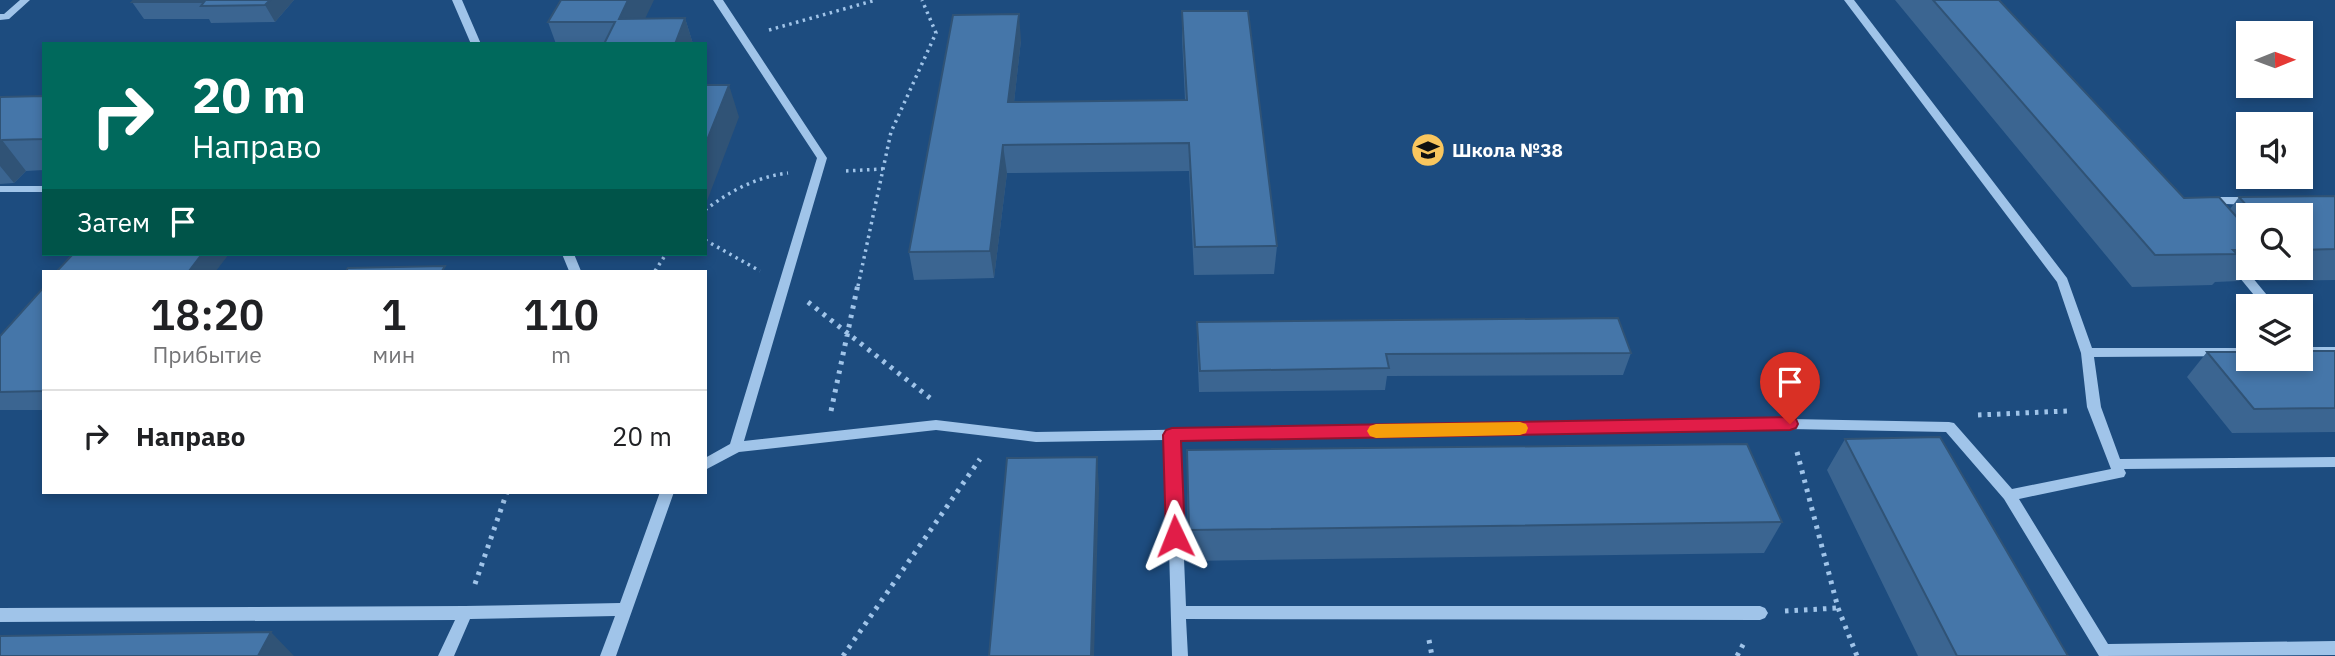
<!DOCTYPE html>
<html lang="ru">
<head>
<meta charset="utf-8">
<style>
	body { margin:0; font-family:"IBM Plex Sans",sans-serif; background:#f2f2f2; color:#202124; height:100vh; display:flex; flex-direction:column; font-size:26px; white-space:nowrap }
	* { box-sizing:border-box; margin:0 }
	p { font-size:23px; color:#757577 }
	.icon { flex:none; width:38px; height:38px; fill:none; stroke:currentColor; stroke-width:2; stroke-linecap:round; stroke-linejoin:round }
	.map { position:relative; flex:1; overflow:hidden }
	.side { position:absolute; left:42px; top:270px; width:665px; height:224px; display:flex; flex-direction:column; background:#fff; border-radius:0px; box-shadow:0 4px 10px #0003 }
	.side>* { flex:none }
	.hud { position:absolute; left:42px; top:42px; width:665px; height:214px; border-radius:0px; box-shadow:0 4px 10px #0003; background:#00695c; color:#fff; overflow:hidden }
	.needle { width:46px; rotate:89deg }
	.fabs { position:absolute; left:2236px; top:21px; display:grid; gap:14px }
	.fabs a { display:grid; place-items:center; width:77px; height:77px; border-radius:0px; background:#fff; box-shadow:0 4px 10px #0003; font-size:35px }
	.pin { position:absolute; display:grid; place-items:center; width:60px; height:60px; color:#fff; margin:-72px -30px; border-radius:50% 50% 50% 0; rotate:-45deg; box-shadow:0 0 7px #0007 }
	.pin .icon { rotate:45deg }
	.me { position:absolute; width:77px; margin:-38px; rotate:358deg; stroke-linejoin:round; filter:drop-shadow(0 0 5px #0008) }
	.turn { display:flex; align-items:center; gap:24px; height:147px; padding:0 35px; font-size:32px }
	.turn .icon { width:91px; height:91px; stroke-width:2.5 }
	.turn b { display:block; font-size:49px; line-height:60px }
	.then { display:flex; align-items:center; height:66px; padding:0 35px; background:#0003; gap:14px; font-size:26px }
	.eta { display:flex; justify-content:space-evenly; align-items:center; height:119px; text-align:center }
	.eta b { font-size:42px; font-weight:600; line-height:49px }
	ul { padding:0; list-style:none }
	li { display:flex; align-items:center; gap:21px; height:91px; padding:0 35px; border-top:2px solid #e0e0e0 }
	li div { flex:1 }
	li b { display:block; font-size:26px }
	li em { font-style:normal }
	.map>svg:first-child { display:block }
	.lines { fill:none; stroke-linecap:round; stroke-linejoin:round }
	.path-far1 { stroke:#a0c4e9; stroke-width:3.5; stroke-dasharray:2.5 4.5; stroke-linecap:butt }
	.path { stroke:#a0c4e9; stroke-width:5; stroke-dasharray:3.5 6; stroke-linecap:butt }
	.minor { fill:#a0c4e9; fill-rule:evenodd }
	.wall { fill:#3b6591; fill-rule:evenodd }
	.shaded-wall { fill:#305376 }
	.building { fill:#4576a9; stroke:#305376; stroke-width:2 }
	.route { fill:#e11d48; stroke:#92132f; stroke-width:2 }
	.slow { fill:#f59e0b }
	.labels { text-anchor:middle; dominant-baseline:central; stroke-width:5; stroke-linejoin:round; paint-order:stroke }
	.poi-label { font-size:19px; font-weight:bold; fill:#fff; stroke:#1d4c7f; text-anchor:start }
</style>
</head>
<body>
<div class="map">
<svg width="2335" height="656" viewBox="0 0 2335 656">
	<rect width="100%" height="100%" fill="#1d4c7f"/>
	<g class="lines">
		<!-- path-far1 -->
		<path class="path-far1" d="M769,30L876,0
			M846,171L883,169
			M705,210C730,191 756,177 788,173
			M705,240L760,271
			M655,271L666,254
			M858,286L891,132L936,33L922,0"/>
		<!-- path -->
		<path class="path" d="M808,302L930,398
			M831,411L858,284
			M1978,415L2067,411
			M1797,452L1838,608L1857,656
			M475,584L507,492
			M1785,611L1838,608
			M1429,640L1432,656
			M843,656L980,459
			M1737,656L1745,641"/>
		<!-- minor -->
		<path class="minor" d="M20,0H30L9,19L0,20V14H4Z
			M452,0H462L481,44H471Z
			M713,0H723L827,158L744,441L936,420L1036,432L1790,419L1949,422L1954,423L2012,489L2111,469L2087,407L2081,353L2057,282L1844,0H1854L2067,278L2092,348H2249V356L2094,357L2101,407L2120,459L2335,457V467L2124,469L2126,473L2124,477L2119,478L2019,499L2108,644L2335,641V655L2099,656L2004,499L1946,432L1790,429L1179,440L1186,606H1760L1765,608L1768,613L1765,618L1760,620L1186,619L1188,656H1172L1166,440L1036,442L936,430L739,452L705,470V458L730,444L817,158Z
			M0,186H44V192H0Z
			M2206,197H2251L2257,201L2251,205L2202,203L2200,201Z
			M562,254H574L581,271H569Z
			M2234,259L2238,260L2276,306H2263L2230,266L2228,263L2230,260Z
			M2301,347H2335V355L2301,356Z
			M660,492H674L616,656H600L615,616L470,619L454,656H438L455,620L0,622V608L465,606L620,603Z"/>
	</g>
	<!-- wall -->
	<path class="wall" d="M294,0L275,22L211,23L209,19H144L132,2Z
		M1895,0H1999L2184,198L2230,209L2239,197L2335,196V280L2259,281L2249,269L2239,281L2215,282L2212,285L2132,287ZM2249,215H2301V268H2249Z
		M1182,11L1277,246L1274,274L1194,275L1189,171L1007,173L994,278L914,280L909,252L1021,40L1014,102L1185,100L1182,38Z
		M685,18L693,44H556L548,22Z
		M44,96V170L26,171L14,183L0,184V97Z
		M44,287V410H0V336Z
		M1197,322L1631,353L1623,375L1387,376L1385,390L1199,392L1197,344Z
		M2335,351V432L2232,433L2187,377L2207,352Z
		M1845,439L2068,656H1918L1827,470Z
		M1187,450L1782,522L1764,553L1188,561L1187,481Z"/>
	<!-- shaded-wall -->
	<path class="shaded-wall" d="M270,0H294L275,22L265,5Z
		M628,0H654L633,44L619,19Z
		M1019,14L1021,40L1011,129L1008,102Z
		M685,18L693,44H675Z
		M729,85L739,117L707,201L705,197V145Z
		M2,140L26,171L14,183L0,166V141Z
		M1003,145L1007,173L994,278L990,251Z
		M202,254H229L216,271H189Z
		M1097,457L1099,488L1094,656H1091Z
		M271,632L294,656H258Z"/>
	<!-- building -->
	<path class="building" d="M134,0H270L265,5L201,6L204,2H132Z
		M561,0H628L619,19L685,18L675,44H604L615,22H548Z
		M1933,0H1999L2184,198L2219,197L2249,231V250H2233L2237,254L2155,255Z
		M1182,11H1248L1277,246L1195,247L1189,143L1003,145L990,251L909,252L953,15L1019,14L1008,102L1187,100Z
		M705,85H729L705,145Z
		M44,96V139L2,140L0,141V97Z
		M2335,196V249L2301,250V215H2255L2239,197Z
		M73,254H202L189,271H57Z
		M445,266L442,271H346L348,268Z
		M44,287V391L0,392V336Z
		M1618,318L1631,353L1386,354L1389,368L1200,371L1197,322Z
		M2301,351H2335V408L2254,409L2207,352H2249V359H2301Z
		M1940,437L2068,656H1957L1845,439Z
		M1747,444L1782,522L1189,530L1187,450Z
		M1097,457L1091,656H989L1007,458Z
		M271,632L258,656H0V636Z"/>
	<!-- route -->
	<path class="route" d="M1790,417L1796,419L1798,424L1796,428L1790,430L1181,441L1185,536L1182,542L1175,544L1169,542L1166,536L1163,435L1166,430L1172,428Z"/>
	<!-- slow -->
	<path class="slow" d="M1520,422L1526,424L1528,428L1526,433L1520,435L1376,438L1370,436L1367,431L1370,426L1376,424Z"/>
	<!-- icons -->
	<defs>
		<g id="school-disc" transform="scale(1.75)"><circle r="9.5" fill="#f9c65e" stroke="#1d4c7f"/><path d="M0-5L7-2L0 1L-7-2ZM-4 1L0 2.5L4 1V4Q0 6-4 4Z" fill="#111"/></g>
	</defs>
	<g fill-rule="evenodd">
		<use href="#school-disc" x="1428" y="150"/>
	</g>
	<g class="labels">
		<!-- poi labels -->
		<g class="poi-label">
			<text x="1452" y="150">Школа №38</text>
		</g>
	</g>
</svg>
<div class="fabs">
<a><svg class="needle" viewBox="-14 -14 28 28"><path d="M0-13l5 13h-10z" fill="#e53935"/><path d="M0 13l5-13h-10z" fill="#757577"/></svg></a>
<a><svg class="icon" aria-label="sound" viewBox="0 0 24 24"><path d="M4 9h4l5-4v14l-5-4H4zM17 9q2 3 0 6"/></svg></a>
<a><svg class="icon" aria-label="search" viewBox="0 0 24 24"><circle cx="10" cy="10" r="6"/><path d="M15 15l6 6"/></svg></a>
<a><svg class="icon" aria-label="layers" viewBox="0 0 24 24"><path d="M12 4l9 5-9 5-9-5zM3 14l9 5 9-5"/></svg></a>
</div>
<div class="pin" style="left:1790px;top:424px;background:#d93025"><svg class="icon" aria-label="arrive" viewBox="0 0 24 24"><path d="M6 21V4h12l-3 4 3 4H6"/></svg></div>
<svg class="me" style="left:1175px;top:536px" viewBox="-20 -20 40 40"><path d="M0-17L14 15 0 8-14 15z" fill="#e11d48" stroke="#fff" stroke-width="4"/></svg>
<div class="hud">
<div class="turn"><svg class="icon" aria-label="right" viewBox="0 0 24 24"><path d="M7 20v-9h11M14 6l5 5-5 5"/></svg><div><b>20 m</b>Направо</div></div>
<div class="then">Затем<svg class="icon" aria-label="arrive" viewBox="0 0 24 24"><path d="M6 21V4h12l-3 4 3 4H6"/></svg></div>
</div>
<section class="side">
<div class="eta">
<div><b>18:20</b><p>Прибытие</p></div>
<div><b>1</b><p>мин</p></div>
<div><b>110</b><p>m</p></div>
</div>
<ul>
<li><svg class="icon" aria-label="right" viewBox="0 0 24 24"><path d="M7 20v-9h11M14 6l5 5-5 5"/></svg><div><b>Направо</b></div><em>20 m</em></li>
</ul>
</section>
</div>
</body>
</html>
